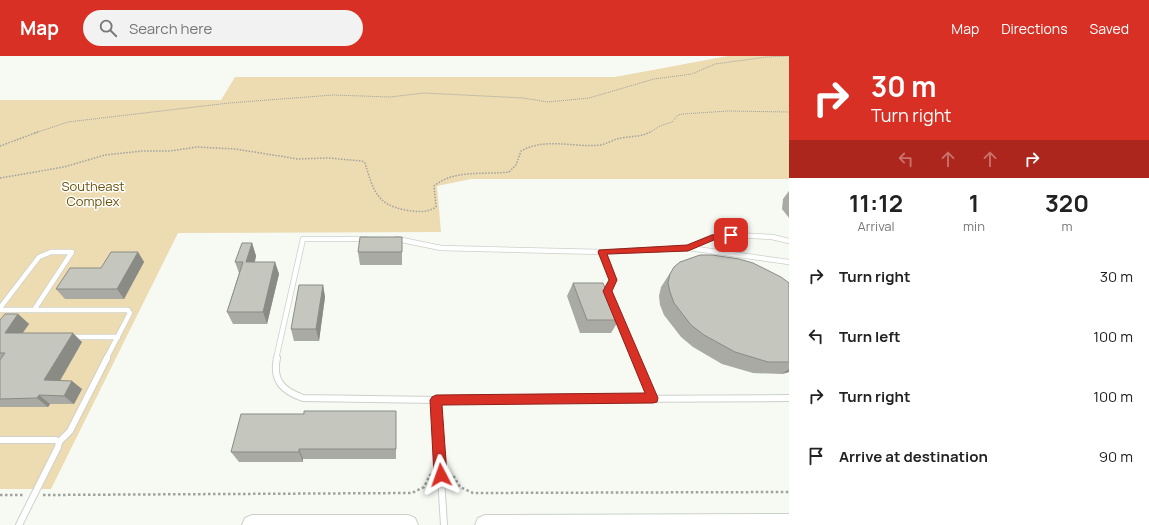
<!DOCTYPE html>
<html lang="en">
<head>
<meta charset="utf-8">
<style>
	body { margin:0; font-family:Manrope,sans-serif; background:#f2f2f2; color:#222; height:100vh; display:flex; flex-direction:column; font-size:15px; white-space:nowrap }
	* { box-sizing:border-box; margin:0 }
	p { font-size:13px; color:#767676 }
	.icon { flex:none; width:22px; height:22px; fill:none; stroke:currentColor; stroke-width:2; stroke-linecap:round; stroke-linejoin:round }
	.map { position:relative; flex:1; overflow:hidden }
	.details { display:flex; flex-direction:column; background:#fff; width:360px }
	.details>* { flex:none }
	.guide { background:#d93025; color:#fff; overflow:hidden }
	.pin { position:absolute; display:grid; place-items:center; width:34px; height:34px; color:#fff; margin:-17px; border-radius:8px; box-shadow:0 2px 6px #0006 }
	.me { position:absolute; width:44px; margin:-22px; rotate:356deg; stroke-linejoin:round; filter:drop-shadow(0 0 3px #0008) }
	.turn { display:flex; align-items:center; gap:14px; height:84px; padding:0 16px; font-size:18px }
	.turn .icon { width:52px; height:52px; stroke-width:2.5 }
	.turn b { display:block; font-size:28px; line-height:34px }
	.lanes { display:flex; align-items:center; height:38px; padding:0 16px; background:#0003; justify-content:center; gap:20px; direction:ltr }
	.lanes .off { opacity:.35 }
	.eta { display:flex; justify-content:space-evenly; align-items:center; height:68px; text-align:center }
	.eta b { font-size:24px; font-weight:700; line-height:28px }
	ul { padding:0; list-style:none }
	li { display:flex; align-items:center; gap:12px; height:60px; padding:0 16px }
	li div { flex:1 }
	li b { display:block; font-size:15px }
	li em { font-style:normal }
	header { display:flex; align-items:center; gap:24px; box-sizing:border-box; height:56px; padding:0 20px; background:#d93025; color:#fff }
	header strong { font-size:19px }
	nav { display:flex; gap:22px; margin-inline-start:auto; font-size:14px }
	.search { width:280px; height:36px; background:#f2f2f2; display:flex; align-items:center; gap:10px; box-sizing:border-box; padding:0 14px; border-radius:22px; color:#767676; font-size:15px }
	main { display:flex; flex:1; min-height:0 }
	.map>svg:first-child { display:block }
	.green { fill:#eddbb2 }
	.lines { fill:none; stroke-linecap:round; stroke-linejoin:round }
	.service-far1-casing { stroke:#ccd1ca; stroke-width:6 }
	.service-casing { stroke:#ccd1ca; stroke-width:8 }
	.secondary-casing { stroke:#ccd1ca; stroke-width:2 }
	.path-far2 { stroke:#9fa29d; stroke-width:1; stroke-dasharray:1 1; stroke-linecap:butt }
	.path-far1 { stroke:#9fa29d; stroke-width:1.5; stroke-dasharray:1.5 1.5; stroke-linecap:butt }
	.path { stroke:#9fa29d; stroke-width:2.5; stroke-dasharray:2.5 2.5; stroke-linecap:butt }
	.service-far1 { stroke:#fff; stroke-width:4.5 }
	.service { stroke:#fff; stroke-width:6 }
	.secondary { fill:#fff; fill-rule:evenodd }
	.wall { fill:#a9aaa3 }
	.shaded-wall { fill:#8a8b85 }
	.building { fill:#c5c6be; stroke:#8a8b85 }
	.route { fill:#d93025; stroke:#8d1f18 }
	.labels { text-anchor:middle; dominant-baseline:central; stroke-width:3; stroke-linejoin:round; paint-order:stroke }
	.park-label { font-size:13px; fill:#6a5106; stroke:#fff }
</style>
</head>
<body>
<header>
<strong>Map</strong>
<div class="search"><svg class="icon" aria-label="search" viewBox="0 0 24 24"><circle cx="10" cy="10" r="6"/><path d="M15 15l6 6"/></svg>Search here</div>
<nav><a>Map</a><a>Directions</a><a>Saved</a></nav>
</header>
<main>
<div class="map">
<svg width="789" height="469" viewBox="0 0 789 469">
	<rect width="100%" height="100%" fill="#f6faf3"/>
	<!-- green -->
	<path class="green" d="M728,0H789V123H471L437,130L441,176L178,177L51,433H0V44H221L235,21H615Z"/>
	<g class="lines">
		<!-- service-far1 casing -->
		<g class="service-far1-casing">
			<path id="service-far1" d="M397,183L441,192L602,196L613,224L607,235L636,303
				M689,192L789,206
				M602,196L688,192L712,181L731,179L772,181L789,185
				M0,252L39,201L51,196H72L34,254
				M0,254H128L130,257L106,303
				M71,281H118
				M276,303L303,183H366"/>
		</g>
		<!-- service casing -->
		<g class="service-casing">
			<path id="service" d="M277,302C272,325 283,335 303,342L436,344L789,342
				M636,302L653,342
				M436,344L444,469
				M0,384H56L59,386L58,391L19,469
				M59,386L70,375L107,302"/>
		</g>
		<!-- secondary casing -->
		<g class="secondary-casing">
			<path id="secondary" d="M789,458V469H475L478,462L485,459Z
				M252,459H408L415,462L418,469H242L245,462Z"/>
		</g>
		<!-- path-far2 -->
		<path class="path-far2" d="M35,77L68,66L229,47L333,39L390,41L424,37L523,42L548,46L589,42L654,23L692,18L715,8L767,1L789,0
			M649,77L660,70L672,66L678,59L683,58L728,55L789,56"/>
		<!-- path-far1 -->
		<path class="path-far1" d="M0,90L38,76
			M0,122L64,111L105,99L142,95H170L197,91L235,93L298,103L328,102L362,105L365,107C373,133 376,149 406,154C417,156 427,157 436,151L434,130C455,113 484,119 509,116L516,109L521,95C546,81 574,92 600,89C607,88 614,83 621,82C632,80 641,81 650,76"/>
		<!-- path -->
		<path class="path" d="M449,419H453L460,431L473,437L789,436
			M0,439H25
			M43,439L412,437L424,431L430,419H432"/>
		<!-- service-far1 -->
		<use href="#service-far1" class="service-far1"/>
		<!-- service -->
		<use href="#service" class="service"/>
		<!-- secondary -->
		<use href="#secondary" class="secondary"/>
	</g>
	<!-- wall -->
	<path class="wall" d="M789,135V162L782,153L783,143Z
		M402,181V209H360L358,196Z
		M252,187L256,200L255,206H275L279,218L267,268H233L227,256L239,217L235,206Z
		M138,196L144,206L124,243H65L56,233Z
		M674,211L789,227V316L782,318L753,317L722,308L693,291L681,281L664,259L660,249L659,240L661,231Z
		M573,227L619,264L611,277H580L567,240Z
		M323,229L325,241L319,285H294L291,273Z
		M18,258L29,268L22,277L82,286L60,325L82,333L74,348H50L48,351H0V264Z
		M396,355V403H303V406H239L231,396L304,358Z"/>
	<!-- shaded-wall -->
	<path class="shaded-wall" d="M252,187L256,200L251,218L246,206Z
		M138,196L144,206L124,243L117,233Z
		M275,206L279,218L267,268L263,256Z
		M323,229L325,241L319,285L316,273Z
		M18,258L29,268L16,287L5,277Z
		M73,277L82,286L55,333L44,324Z
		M789,313V316L782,318Z
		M72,325L82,333L74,348L64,340Z
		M39,339L50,348L48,351L37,342Z
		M299,393L303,403V406L299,396Z"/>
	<!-- building -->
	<path class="building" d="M360,181H402V196H358Z
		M242,187H252L246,206H275L263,256H227L243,206H235Z
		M111,196H138L117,233H56L70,212H101Z
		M700,199H712L739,203L753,207L781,221L789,227V306H768L735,296L704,279L691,269L674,247L670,236L668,227L670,218L674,211L680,206Z
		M573,227H603L619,264H587Z
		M299,229H323L316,273H291Z
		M5,258H18L5,277H73L44,324L72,325L64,340L39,339L37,342L0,343V304L5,297H0V264Z
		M304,355H396V393H299V396H231L241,358H304Z"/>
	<!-- route -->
	<path class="route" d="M731,177H734V181L714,184L688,195L607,198L617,224L612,235L658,342L657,346L653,347L442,349L447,419L445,423L441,425L436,423L434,419L430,344L432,341L436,339L645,337L603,235L609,224L598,196L599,194L687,189L712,179Z"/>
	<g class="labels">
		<!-- park labels -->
		<g class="park-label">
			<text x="93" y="130">Southeast<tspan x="93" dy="15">Complex</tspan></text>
		</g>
	</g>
</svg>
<div class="pin" style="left:731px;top:179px;background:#d93025"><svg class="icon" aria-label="arrive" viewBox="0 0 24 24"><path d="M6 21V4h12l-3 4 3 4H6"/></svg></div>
<svg class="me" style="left:441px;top:419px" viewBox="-20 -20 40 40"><path d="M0-17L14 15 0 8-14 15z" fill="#d93025" stroke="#fff" stroke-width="4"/></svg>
</div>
<section class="details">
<div class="guide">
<div class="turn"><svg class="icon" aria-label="right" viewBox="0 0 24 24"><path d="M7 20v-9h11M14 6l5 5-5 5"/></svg><div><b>30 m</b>Turn right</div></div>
<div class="lanes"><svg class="icon off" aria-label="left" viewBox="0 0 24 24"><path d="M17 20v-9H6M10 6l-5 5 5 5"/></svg><svg class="icon off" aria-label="ahead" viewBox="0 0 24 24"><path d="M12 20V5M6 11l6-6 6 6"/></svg><svg class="icon off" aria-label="ahead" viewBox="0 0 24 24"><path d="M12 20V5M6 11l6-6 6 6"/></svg><svg class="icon" aria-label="right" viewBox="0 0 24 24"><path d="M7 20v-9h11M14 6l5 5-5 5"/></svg></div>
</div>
<div class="eta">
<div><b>11:12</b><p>Arrival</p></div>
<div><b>1</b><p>min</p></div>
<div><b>320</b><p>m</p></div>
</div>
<ul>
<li><svg class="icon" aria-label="right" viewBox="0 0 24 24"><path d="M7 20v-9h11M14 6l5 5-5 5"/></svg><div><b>Turn right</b></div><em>30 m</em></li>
<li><svg class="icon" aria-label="left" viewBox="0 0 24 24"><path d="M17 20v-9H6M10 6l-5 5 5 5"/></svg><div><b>Turn left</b></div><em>100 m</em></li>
<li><svg class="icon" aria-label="right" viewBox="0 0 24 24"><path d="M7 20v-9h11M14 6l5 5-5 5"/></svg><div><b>Turn right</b></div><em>100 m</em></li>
<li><svg class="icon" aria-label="arrive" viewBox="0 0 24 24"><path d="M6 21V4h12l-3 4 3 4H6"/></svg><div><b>Arrive at destination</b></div><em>90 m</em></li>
</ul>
</section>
</main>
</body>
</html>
